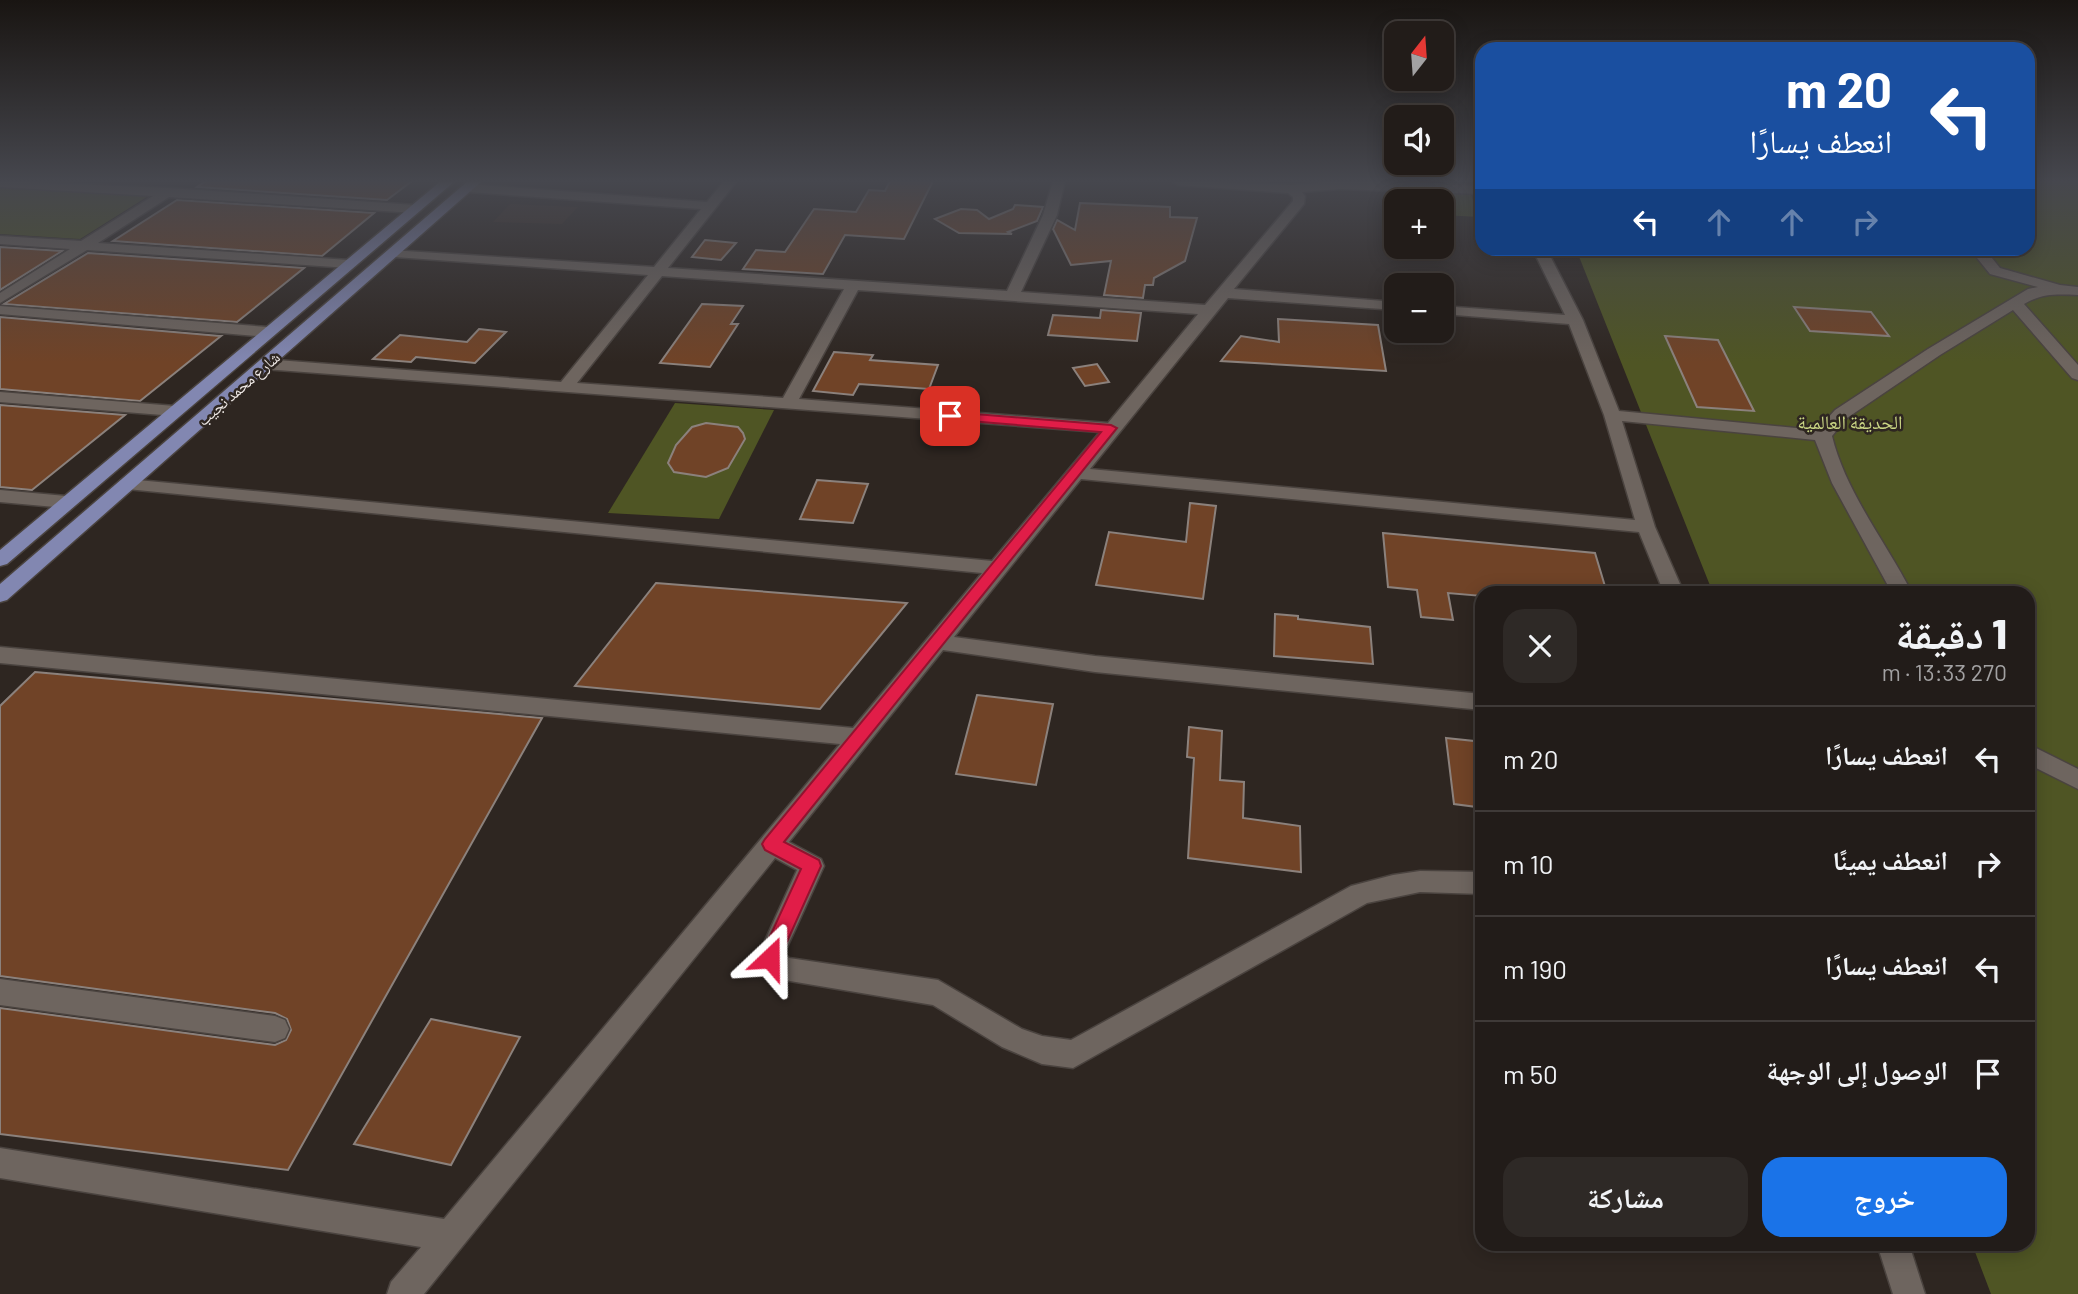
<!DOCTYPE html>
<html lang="ar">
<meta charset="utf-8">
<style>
:root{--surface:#221c19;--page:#2e2926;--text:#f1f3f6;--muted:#a2a1a2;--line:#3f3a38;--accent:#1a73e8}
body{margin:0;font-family:Barlow,"Noto Naskh Arabic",sans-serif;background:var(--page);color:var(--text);direction:rtl;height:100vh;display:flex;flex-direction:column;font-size:26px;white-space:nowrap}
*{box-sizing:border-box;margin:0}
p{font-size:23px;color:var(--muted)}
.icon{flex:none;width:38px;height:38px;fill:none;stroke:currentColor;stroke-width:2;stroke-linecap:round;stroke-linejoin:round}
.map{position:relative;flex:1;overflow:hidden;direction:ltr}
.drawer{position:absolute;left:1475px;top:586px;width:560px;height:665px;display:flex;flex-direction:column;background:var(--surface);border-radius:21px;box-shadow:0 4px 18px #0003,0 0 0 2px var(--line);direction:rtl}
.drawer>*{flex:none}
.guide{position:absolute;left:1475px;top:42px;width:560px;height:214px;border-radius:21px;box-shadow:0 4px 18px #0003,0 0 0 2px var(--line);direction:rtl;background:#1a4fa0;color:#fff;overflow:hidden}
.needle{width:46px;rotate:17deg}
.buttons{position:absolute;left:1384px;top:21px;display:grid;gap:14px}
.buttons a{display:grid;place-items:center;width:70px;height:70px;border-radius:14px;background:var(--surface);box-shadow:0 4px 18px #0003,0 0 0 2px var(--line);font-size:35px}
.pin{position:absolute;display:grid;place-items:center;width:60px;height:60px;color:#fff;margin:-30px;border-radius:14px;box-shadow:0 4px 10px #0006}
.me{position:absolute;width:77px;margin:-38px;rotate:23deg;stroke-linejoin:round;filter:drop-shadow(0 0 5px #0008)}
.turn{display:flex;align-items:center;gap:24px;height:147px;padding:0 28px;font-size:32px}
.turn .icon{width:91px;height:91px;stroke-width:2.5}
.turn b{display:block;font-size:49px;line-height:60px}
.lanes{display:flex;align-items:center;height:66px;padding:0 28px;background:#0003;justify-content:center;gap:35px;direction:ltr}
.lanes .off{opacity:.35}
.round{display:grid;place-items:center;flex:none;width:74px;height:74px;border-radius:21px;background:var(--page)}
.head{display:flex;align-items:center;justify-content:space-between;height:119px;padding:0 28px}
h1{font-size:42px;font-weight:800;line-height:52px}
.primary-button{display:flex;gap:14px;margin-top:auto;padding:14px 28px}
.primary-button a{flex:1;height:80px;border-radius:21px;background:var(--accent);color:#fff;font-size:28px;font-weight:800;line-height:80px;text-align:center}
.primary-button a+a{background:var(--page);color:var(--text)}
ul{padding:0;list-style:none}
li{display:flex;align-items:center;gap:21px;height:105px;padding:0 28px;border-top:2px solid var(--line)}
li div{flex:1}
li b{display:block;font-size:26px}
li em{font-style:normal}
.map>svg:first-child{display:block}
.built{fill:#3b2d25}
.green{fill:#4f5524}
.building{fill:#704327;stroke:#8b817c;stroke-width:2}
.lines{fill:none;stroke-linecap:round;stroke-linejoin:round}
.minor-casing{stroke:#4a433f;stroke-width:3}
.major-casing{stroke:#4a433f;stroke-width:3}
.minor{fill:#6e655f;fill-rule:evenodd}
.major{fill:#8287b1;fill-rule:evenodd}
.route{fill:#e11d48;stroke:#92132f;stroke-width:2}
.labels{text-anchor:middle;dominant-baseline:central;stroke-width:5;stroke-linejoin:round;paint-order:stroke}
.far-street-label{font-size:16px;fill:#eee8e5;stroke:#2e2621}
.park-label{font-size:19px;fill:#cad684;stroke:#2e2621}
</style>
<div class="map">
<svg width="2078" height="1294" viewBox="0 0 2078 1294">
<rect width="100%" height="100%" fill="#2e2621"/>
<path class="built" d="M510,204L578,207L562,224L493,222Z"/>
<g class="green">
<path d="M2028,181H2078V1294H1991L1972,1244H2028V593H1713L1576,249L2028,248Z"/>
<path d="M0,186L150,195L80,239L0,234Z"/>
<path d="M1398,191L1471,195L1479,217L1442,215V201H1401Z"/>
<path d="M675,403L774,410L719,519L608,513Z"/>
</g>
<g class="building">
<path d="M206,181H412L387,200L197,187Z"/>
<path d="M890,181H933L904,239L845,235L823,274L743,269L756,250L785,252L814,209L856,212L869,190L885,191Z"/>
<path d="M177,200L374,213L322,256L113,241Z"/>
<path d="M1080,203L1170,207V217L1197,218L1185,261L1154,278L1153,285H1145L1143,298L1104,295L1111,261L1071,265L1053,229L1057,220L1075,230Z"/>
<path d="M1015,205L1043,207L1037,221L1008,232L1012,234L959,233L935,219L961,209L977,210L989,219L1013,209Z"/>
<path d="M705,240L736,243L721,260L692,257Z"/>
<path d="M0,247L62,251L0,290Z"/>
<path d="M88,253L304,268L237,322L4,304Z"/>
<path d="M702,304L743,306L731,324H738L710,367L660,363Z"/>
<path d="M1794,307L1871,312L1889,336L1810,331Z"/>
<path d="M1101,310L1141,313L1137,341L1048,335L1053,315L1100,318Z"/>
<path d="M0,317L220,336H221L140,401L0,389Z"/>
<path d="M1278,319L1378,325L1386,371L1221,361L1241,336L1279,342Z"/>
<path d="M479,329L506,332L475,363L416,357L411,362L373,359L400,335L467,342Z"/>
<path d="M1665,336L1718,340L1754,411L1697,407Z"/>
<path d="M834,352L873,355L870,360L938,365L929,389L859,384L853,395L813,391Z"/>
<path d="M1097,364L1109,382L1085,386L1073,368Z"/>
<path d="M0,405L125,415L32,490L0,487Z"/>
<path d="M706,423L738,427L743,433L745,439L728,468L706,477L674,472L668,463L676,445L692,427Z"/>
<path d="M817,480L868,484L853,523L800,519Z"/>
<path d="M1190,503L1216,506L1203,599L1096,585L1109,532L1186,542Z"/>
<path d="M1383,533L1595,553L1607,593H1482V596L1448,593L1453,620L1421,617L1417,590L1388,587Z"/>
<path d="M656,583L907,603L820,709L575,686Z"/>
<path d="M1275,614L1298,616V619L1370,627L1373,664L1274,656Z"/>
<path d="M35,672L542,718L288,1170L0,1134V1008L275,1045L286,1040L291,1030L287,1019L275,1013L0,976V706Z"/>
<path d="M977,695L1053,704L1036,785L956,774Z"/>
<path d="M1189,727L1222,731L1220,780L1244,782L1243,818L1300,826L1301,872L1188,858L1194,758L1187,757Z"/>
<path d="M1446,738L1474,741L1479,779L1475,778L1477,807L1454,804Z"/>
<path d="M431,1019L520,1037L451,1165L354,1144Z"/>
</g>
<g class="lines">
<g class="minor-casing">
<g id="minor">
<path d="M0,181L169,188L415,205L422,209L415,213L169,197L98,243L349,260L356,264L349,268L87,250L0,303V293L70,249L0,244V236L81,241L153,196L0,187Z"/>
<path d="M724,181H737L668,268L1007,291L1043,215L1053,181H1065L1057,215L1021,292L1205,305L1293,201V197L1288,193L1178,185L1172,181L1292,185L1340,181L1482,186V194L1340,189L1302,192L1305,196L1304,204L1234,289L1396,302V310L1228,298L1090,469L1635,520L1604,415L1569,324L1442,314V306L1565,315L1532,248H1546L1583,320L1619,411L1817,430L1835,410L1928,349L2028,289L2038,287L1990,274L1969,248H1984L2000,268L2060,285L2078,287V295C2057,294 2042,293 2024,304L2078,365V380L2072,378L2013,310L1940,355L1847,418L1832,436C1846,493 1886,542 1912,593H1892L1832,483L1815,440L1622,421L1655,527L1684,593H1664L1639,532L1081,479L954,637L1095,656L1482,694V710L1095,672L943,650L789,842L821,859L824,866L784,954L789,958L938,980L1022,1029L1042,1036L1071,1040L1351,886L1393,875L1420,871L1482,872V894L1420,892L1367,903L1073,1068L1042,1064L1002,1047L933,1005L772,978L761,966L757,958L797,870L775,858L424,1294H387L391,1282L421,1247L0,1178V1148L444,1219L840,744L0,663V647L853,728L982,573L127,489L118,484L121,480L127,479L992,561L1100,432L264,369L256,364L264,359L561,382L648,275L395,257L388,253L390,250L654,267L701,209L468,192L462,188L468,184L707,202ZM662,276L844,289L783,398L577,383ZM858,290L1198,314L1108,423L799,399Z"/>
<path d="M0,306L268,327L276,332L268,337L0,314Z"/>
<path d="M0,392L175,406L183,411L175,416L0,402Z"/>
<path d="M0,490L66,496L75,502L66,508L0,502Z"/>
<path d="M2028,744L2078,769V789L2028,764Z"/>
<path d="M0,979L275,1016L285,1020L289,1029L285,1038L275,1042L0,1005Z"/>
<path d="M1877,1244H1909L1925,1294H1893Z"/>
</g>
</g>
<g class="major-casing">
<g id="major">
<path d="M441,181H455L7,564L0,566V550Z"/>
<path d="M468,181H482L7,600L0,602V584Z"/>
</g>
</g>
<use href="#minor" class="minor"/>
<use href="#major" class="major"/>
</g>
<linearGradient id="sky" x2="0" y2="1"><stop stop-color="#191512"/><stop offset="0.5" stop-color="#46474e"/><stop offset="1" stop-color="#46474e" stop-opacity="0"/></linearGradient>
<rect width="2078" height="362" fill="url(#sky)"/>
<path class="route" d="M950,412L1111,425L1117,428L784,842L819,860L821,866L777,964L770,967L763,964L760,958L801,869L765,850L762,844L765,839L1101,432L945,419V413Z"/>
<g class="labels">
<g class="far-street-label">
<text transform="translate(238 388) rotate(-41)">شارع محمد نجيب</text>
</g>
<g class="park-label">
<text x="1850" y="421">الحديقة العالمية</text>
</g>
</g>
</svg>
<div class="buttons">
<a><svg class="needle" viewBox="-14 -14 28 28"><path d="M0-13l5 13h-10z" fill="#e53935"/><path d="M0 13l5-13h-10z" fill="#a2a1a2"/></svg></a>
<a><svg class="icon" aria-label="sound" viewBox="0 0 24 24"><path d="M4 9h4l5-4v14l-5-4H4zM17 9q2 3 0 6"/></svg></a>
<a>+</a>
<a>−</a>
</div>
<div class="pin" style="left:950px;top:416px;background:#d93025"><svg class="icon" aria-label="arrive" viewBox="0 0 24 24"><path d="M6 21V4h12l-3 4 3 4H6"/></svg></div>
<svg class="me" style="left:770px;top:958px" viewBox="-20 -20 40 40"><path d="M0-17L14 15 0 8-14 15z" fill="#e11d48" stroke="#fff" stroke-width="4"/></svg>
<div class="guide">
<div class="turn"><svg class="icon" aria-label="left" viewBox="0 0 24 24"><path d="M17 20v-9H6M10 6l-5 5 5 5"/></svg><div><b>20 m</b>انعطف يسارًا</div></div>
<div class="lanes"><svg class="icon" aria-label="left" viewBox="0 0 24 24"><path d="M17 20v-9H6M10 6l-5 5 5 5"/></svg><svg class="icon off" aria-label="ahead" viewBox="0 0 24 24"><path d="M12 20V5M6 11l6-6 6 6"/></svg><svg class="icon off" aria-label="ahead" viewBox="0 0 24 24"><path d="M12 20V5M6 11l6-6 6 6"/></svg><svg class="icon off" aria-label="right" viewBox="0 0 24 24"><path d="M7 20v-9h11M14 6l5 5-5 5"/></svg></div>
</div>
<section class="drawer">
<div class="head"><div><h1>1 دقيقة</h1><p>270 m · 13:33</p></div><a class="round"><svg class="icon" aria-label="close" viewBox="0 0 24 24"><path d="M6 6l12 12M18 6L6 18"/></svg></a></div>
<ul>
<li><svg class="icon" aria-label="left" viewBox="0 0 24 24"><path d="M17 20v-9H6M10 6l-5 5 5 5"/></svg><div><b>انعطف يسارًا</b></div><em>20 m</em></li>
<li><svg class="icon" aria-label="right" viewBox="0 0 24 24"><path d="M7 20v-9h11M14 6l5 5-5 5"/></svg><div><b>انعطف يمينًا</b></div><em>10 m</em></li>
<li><svg class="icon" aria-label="left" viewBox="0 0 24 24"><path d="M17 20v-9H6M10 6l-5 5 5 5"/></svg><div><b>انعطف يسارًا</b></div><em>190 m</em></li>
<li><svg class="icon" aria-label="arrive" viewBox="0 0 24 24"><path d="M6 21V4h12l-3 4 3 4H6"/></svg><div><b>الوصول إلى الوجهة</b></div><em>50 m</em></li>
</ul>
<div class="primary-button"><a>خروج</a><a>مشاركة</a></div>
</section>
</div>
